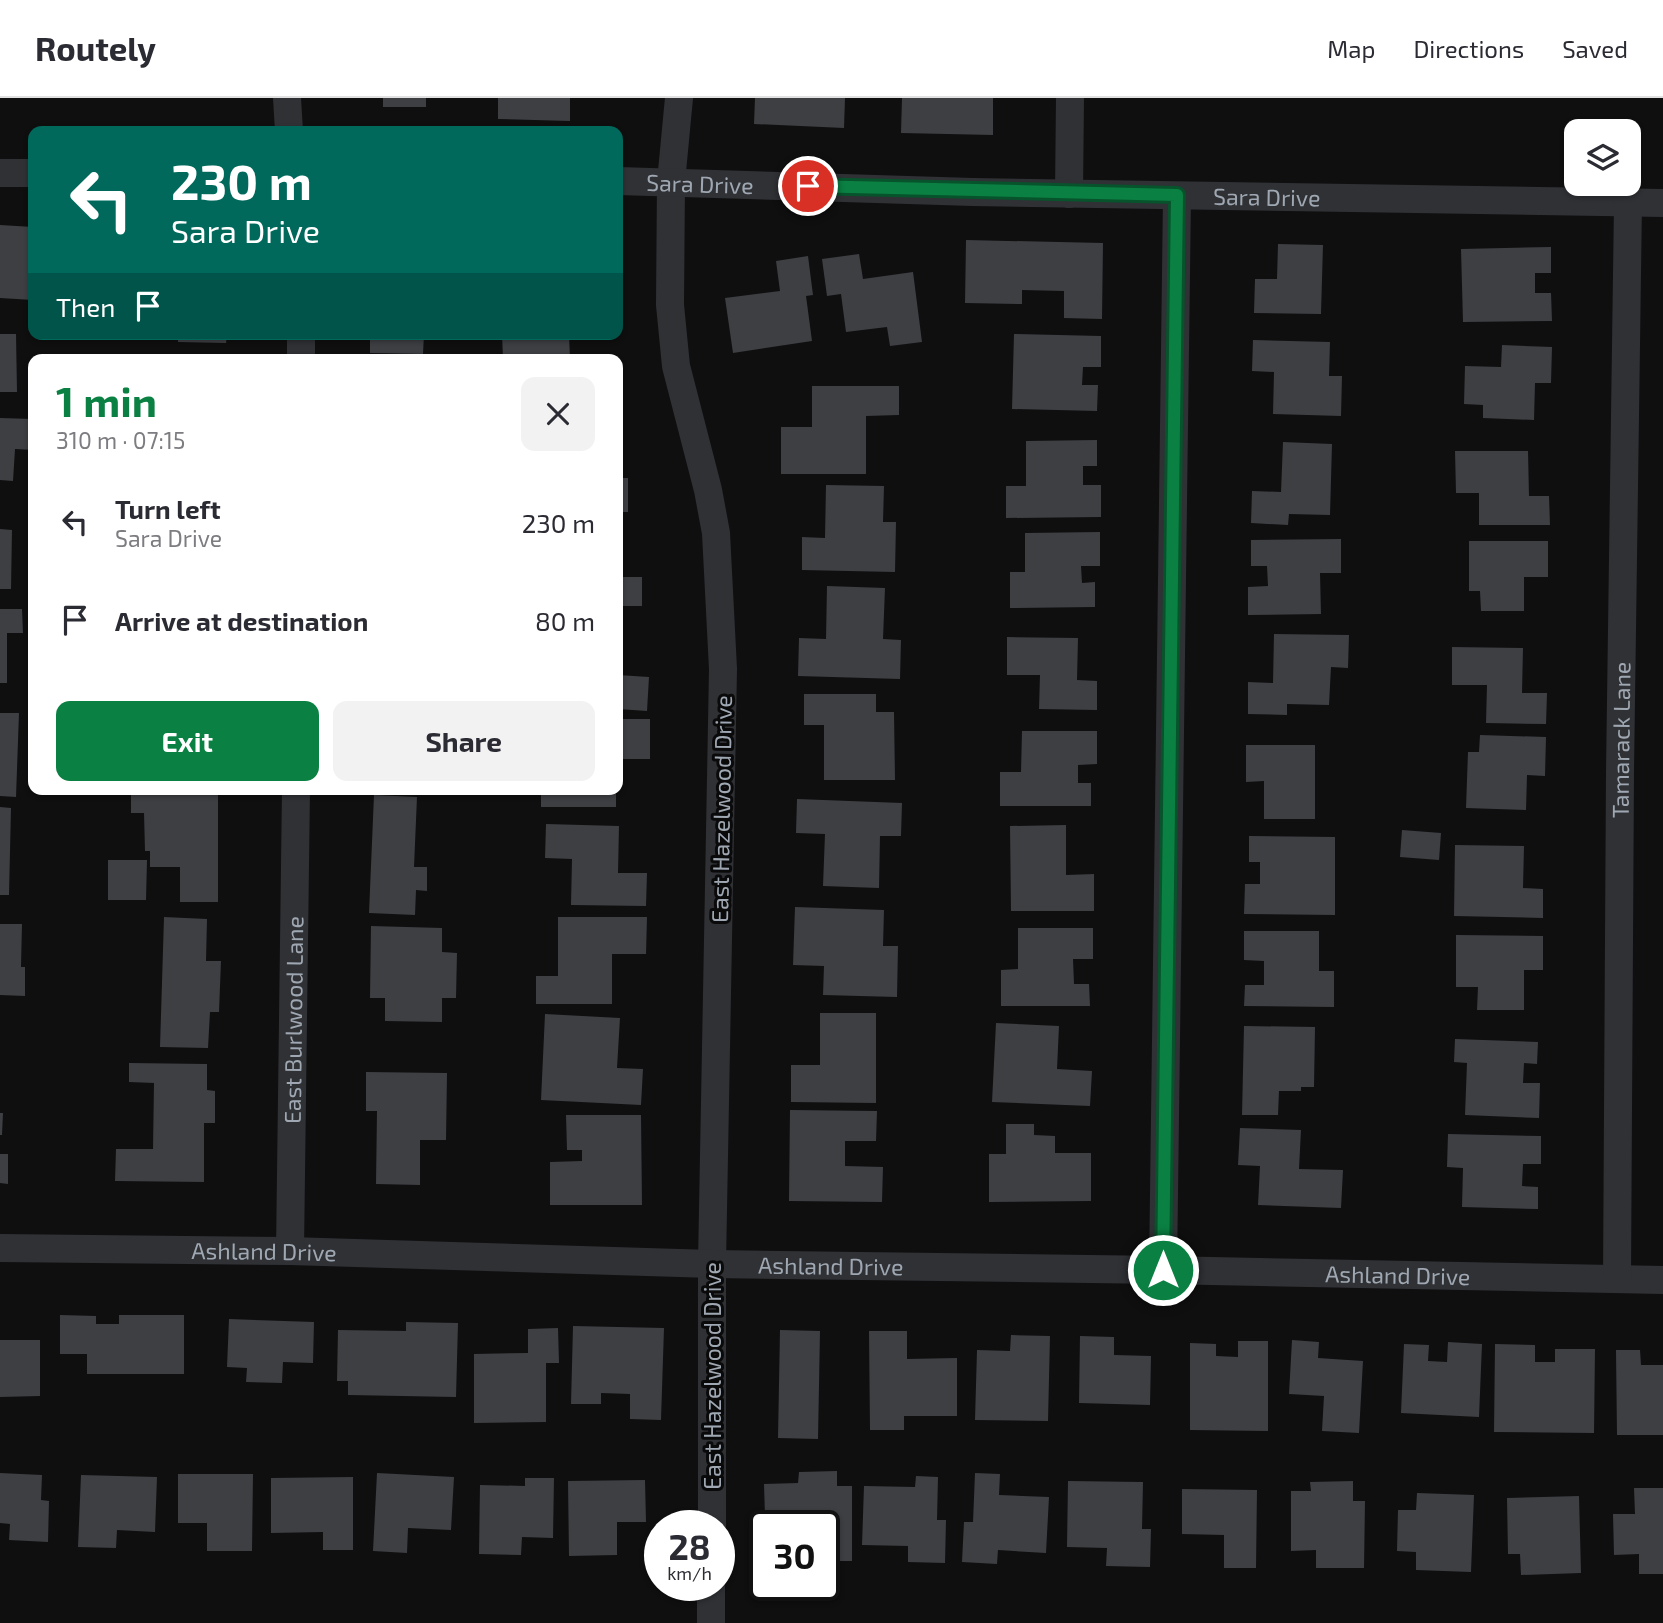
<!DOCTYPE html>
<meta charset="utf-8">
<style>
:root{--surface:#fff;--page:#f2f2f3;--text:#2b2b33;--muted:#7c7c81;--line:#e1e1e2;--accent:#0b8043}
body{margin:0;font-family:"Exo 2",sans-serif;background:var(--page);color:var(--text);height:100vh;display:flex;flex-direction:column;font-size:26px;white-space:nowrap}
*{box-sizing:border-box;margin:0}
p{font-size:23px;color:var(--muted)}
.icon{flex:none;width:38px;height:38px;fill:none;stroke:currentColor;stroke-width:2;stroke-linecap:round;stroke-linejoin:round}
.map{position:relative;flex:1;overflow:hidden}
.panel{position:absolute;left:28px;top:256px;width:595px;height:441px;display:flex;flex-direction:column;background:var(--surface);border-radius:14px;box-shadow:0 2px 5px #0004}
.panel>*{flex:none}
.banner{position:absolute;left:28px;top:28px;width:595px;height:214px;border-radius:14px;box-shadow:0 2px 5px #0004;background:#00695c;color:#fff;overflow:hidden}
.tools{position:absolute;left:1564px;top:21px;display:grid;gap:14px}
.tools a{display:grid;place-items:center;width:77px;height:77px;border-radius:14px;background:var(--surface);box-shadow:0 2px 5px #0004;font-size:35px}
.speed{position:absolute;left:644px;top:1412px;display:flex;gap:14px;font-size:35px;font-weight:700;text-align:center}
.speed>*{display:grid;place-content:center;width:91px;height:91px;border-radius:50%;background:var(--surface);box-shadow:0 2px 5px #0004;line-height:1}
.speed small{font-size:18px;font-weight:400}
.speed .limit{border:4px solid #111;border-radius:10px;background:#fff;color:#111}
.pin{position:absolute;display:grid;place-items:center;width:60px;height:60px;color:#fff;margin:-30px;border:4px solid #fff;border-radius:50%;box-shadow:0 2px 7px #0007}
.me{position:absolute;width:77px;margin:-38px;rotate:0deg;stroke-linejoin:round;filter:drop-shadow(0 0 5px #0008)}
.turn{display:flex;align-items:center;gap:24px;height:147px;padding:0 28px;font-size:32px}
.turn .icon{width:91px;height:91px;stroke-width:2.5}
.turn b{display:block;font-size:49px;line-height:60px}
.then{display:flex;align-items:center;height:66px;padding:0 28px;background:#0003;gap:14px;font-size:26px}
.round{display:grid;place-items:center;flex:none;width:74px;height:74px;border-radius:14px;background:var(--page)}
.summary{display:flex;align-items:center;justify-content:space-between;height:119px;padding:0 28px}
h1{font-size:42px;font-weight:700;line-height:52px;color:var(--accent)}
.button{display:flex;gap:14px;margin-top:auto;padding:14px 28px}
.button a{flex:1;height:80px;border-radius:14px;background:var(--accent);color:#fff;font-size:28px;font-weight:700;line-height:80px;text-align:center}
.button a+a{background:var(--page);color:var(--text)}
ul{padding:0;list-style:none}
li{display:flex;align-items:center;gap:21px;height:98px;padding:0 28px}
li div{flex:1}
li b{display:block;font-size:26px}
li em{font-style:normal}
header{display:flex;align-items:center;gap:42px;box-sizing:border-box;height:98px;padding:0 35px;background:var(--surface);border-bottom:2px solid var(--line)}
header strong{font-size:33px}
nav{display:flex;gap:38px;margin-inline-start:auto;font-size:24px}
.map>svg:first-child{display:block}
.building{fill:#3e3f43}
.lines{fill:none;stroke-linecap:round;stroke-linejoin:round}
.minor{stroke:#303135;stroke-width:28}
.route-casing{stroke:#07532c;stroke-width:18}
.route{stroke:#0b8043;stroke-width:12}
.labels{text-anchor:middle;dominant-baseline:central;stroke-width:6;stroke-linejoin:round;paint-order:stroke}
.street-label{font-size:23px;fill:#9fa8b2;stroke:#0a0a0b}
</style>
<header>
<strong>Routely</strong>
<nav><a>Map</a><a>Directions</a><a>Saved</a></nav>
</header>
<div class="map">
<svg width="1663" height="1525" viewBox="0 0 1663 1525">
<rect width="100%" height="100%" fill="#0f0f10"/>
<g class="building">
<rect x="383" y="0" width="43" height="9"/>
<path d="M498,0H570V23L498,21Z"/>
<path d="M755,0H845L844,30L754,26Z"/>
<path d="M902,0H993V37L901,35Z"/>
<path d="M0,127L33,129V202L0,200Z"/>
<path d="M966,142L1103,145L1102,221L1064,220V193L1022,192V206L965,205Z"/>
<path d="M1278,146L1323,147L1321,216L1254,215L1255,181H1277Z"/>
<path d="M1551,149V175H1535V195H1551L1552,223L1463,224L1461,151Z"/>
<path d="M859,156L863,181L913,174L922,244L890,248L887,229L846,234L841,196L827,198L822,161Z"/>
<path d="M808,158L813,197L806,198L812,243L733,255L725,200L780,193L776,163Z"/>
<path d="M0,236H16L17,294H0Z"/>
<path d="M178,236H227L226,245L178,244Z"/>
<path d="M370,236H424L423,256L370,255Z"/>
<path d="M502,236H569L570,261H503Z"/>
<path d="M1014,236L1101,238V269H1083L1082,287H1098L1097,313L1012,311Z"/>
<path d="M1253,242L1330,244L1329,278H1342L1341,318L1273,316L1274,274L1252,273Z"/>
<path d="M1502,247L1552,249L1551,285H1535L1534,322L1483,320V307L1464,306L1465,268L1501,269Z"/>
<path d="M812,288H899V317L866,318V376H781V329H812Z"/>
<path d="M0,320L33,321V352L15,351L13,383L0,382Z"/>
<path d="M1097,342V368H1083V387H1101V419L1006,420V388H1026V343Z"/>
<path d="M1283,344L1332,346L1330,417L1289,416L1288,427L1251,425L1252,393L1281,394Z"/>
<path d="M1455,353H1528L1529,398H1549L1550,427H1479V395H1456Z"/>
<rect x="618" y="380" width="10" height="34"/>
<path d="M826,387L884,388L883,424H896L895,474L802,472V439L825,440Z"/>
<path d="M0,431L12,432L11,491H0Z"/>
<path d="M1100,434V468H1081L1082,485L1095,484V509L1010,510V474H1025V435Z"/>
<path d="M1341,441V475H1320L1321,516L1248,517V489L1268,488L1267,468H1251V442Z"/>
<path d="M1469,443H1548V479H1524V513H1481L1480,493H1469Z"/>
<rect x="618" y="479" width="24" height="29"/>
<path d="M827,488L885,490L883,541L901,542L900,581L798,578L799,540L826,541Z"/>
<path d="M0,511H22L23,535H7V585H0Z"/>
<path d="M1274,536L1349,537L1348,570L1331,569L1329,607L1287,606V617L1248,616V584L1273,585Z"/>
<path d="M1007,539L1078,540L1077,582L1097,583V612L1039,611L1040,577H1007Z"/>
<path d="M1452,549L1523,550L1522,595H1547L1546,626L1486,625L1487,587H1452Z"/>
<path d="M618,577L649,579L647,613L618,611Z"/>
<path d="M804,596H876V614H894L895,682H824V627H804Z"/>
<path d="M0,615H19L16,699L0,698Z"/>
<rect x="618" y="621" width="32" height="40"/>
<path d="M1022,633H1097V666L1078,667V685H1091V708H1000V674H1021Z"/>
<path d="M1480,637L1546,639L1545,678L1527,677L1526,712L1466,710L1468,654H1479Z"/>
<path d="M1246,647H1315V721H1264V683L1246,684Z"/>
<path d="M131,691H218V804H180V769H150V753H145L144,715H131Z"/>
<rect x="541" y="691" width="75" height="18"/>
<path d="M374,697L417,699L414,769H427V793L416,792L415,817L369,815Z"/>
<path d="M797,701L902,705L901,738H880L879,790L823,788L825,736L796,735Z"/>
<path d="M0,709L11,710L9,797H0Z"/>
<path d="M546,726L619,728L618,775H647L646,808L571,807L572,761L545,760Z"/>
<path d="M1066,727V777L1094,776V813H1011L1010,728Z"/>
<path d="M1402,732L1441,735L1439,762L1400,759Z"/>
<path d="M1249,738L1335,739V817L1244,816L1245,786H1260V764H1249Z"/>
<path d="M1455,747L1524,748L1523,790L1543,791V820L1454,818Z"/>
<path d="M108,762H147L146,802H108Z"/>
<path d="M795,809L884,812L883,848H898L897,899L823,897L824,868L793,867Z"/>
<path d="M164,819L207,821L206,863H221L219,914H210L208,950L160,949Z"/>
<path d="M558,819H647L646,856H612V906H536V878H558Z"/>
<path d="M0,826H22L21,869H25V898L0,897Z"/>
<path d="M371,828L442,830V854L457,855L456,900H442V924L385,923V900H370Z"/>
<path d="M1018,830H1093V861H1073L1074,886H1089L1090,908H1001V872L1018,871Z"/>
<path d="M1244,833H1319V873H1334V909L1244,908L1245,887H1264V863L1244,862Z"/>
<path d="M1456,837L1543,838V872H1524V912H1477L1478,889H1456Z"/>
<path d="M820,915H876V1005L791,1004V967H820Z"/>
<path d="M545,916L620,920L617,970L643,971L641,1007L541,1002Z"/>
<path d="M996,925L1059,928L1057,971L1092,973L1090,1008L992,1004Z"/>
<path d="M1244,928L1315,929L1314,989H1301V993H1279L1278,1017H1242Z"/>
<path d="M1455,941L1538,944L1537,966L1524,965L1523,985H1540L1539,1020L1465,1017L1467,965L1454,964Z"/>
<path d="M129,965L207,966V992L215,993V1025H204V1084L115,1083L116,1051H153L154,985L129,984Z"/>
<path d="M366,974L447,975L446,1042H420V1087L376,1086L377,1013H366Z"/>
<path d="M790,1012L877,1013L876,1043H845V1068L883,1069L882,1104L789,1103Z"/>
<path d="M0,1015H3L2,1037H0Z"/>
<path d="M566,1017H641L642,1107H550V1064L582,1063V1052H567Z"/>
<path d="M1006,1026H1034V1037L1055,1038V1055H1091V1103L989,1104V1056H1006Z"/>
<path d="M1240,1030L1301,1032L1299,1071L1343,1072L1341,1110L1258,1107L1260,1068L1238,1067Z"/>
<path d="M1448,1036L1541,1038V1066H1523L1522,1088L1538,1089V1111L1462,1109L1463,1070L1447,1069Z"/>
<path d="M0,1056H8V1086L0,1085Z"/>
<path d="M60,1217L96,1218V1226H119V1217H184V1276H87V1256H60Z"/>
<path d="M229,1221L314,1224L313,1265L283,1264L282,1285L246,1284L247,1270L227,1269Z"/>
<path d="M406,1224L458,1225L456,1299L348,1297V1283H337L338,1232L406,1233Z"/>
<path d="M573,1228L664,1230L661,1322L630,1321V1296L601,1295V1306H571Z"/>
<path d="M558,1230L559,1265H546V1324L474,1325V1256L528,1255V1231Z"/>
<path d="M780,1232L820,1233L818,1341L778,1340Z"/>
<path d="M869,1233H907V1261L957,1260V1318H904V1332H870Z"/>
<path d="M1011,1237L1050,1238L1048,1323L975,1322L977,1252L1010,1253Z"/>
<path d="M1080,1238L1114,1239V1257L1151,1258L1150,1307L1079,1305Z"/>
<path d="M0,1242H40V1298L0,1299Z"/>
<path d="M1292,1242L1319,1244L1318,1260L1363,1263L1359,1335L1322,1333L1324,1298L1289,1296Z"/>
<path d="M1238,1243H1268V1333L1190,1332V1245L1216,1246V1258L1238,1259Z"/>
<path d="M1448,1244L1482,1246L1479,1319L1401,1315L1404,1246L1429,1247L1428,1263L1447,1264Z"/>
<path d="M1495,1246L1535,1247V1264H1555V1251H1595L1594,1335L1494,1334Z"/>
<path d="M1616,1252H1640L1641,1267H1663V1337H1617Z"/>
<path d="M837,1373V1388H852V1463H824V1428H776V1419H765L764,1386L798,1385L799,1374Z"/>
<path d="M0,1375L42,1377L41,1402L49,1403L48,1444L9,1442L10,1426L0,1425Z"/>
<path d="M377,1375L454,1379L451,1432L408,1430L407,1455L373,1453Z"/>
<path d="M975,1375L1000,1376L999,1397L1049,1399L1046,1455L998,1452L997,1466L962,1464L964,1424H973Z"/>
<path d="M178,1376H253L252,1453H207V1425H178Z"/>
<path d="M81,1377L157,1379L155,1434L117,1432L116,1450L78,1449Z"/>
<path d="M916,1378L938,1379L937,1422H946L945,1465L908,1464V1448L862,1447L864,1388L915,1389Z"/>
<path d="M353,1379V1452H323V1434L271,1435V1380Z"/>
<path d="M525,1380H554L553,1440L522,1439L521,1457L479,1456L480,1387L525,1388Z"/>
<path d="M645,1382L646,1424H617V1457L569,1458L568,1383Z"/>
<path d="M1068,1383L1143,1384L1142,1431H1151L1150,1469L1106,1468L1107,1450L1067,1449Z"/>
<path d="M1353,1383V1403H1365L1364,1470H1316V1452L1291,1453V1393H1311L1310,1384Z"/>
<path d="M1634,1390H1663V1476H1639V1456L1614,1457L1613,1416H1635Z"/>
<path d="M1182,1391L1257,1392L1256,1470H1224V1437L1182,1436Z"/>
<path d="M1417,1395L1474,1397L1471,1474L1416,1472V1454L1397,1453L1398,1412H1416Z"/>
<path d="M1579,1398L1581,1475L1521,1477L1520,1456H1508L1507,1400Z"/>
</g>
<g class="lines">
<g class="minor">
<path d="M287,0L289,33"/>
<path d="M679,0L671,84L670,207L676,268L708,392L716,435L723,571L712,1166V1428"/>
<path d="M0,75H33"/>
<path id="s1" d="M618,83L973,94L1663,105"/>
<path d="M1069,96L1070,0"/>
<path d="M301,261V236"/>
<path id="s2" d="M0,1150L290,1153L712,1166L1163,1172L1663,1182"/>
<path id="s3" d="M290,1153L296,691"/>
<path d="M1163,1172L1177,98"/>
<path id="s4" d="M1617,1181L1620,674L1628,105"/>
<path d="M711,1525V1488"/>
</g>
</g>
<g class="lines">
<g class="route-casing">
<path id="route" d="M808,88L1177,97L1163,1172"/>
</g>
<use href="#route" class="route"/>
</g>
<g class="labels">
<g class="street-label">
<text stroke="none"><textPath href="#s1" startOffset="82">Sara Drive</textPath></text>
<text stroke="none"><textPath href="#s1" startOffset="649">Sara Drive</textPath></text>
<text stroke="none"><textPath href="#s4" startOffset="539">Tamarack Lane</textPath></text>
<text transform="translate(721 711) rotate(-89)">East Hazelwood Drive</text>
<text stroke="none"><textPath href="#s3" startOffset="231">East Burlwood Lane</textPath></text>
<text stroke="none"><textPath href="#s2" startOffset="264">Ashland Drive</textPath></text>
<text stroke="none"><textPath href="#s2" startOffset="831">Ashland Drive</textPath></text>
<text stroke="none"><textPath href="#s2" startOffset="1398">Ashland Drive</textPath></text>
<text transform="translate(712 1278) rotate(-90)">East Hazelwood Drive</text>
</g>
</g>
</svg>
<div class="tools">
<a><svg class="icon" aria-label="layers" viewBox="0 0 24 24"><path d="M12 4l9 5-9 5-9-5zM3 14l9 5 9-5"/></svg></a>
</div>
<div class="speed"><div>28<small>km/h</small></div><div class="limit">30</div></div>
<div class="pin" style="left:808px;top:88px;background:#d93025"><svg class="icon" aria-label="arrive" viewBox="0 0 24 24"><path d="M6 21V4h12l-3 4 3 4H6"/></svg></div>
<svg class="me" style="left:1163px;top:1172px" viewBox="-20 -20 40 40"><circle r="17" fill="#0b8043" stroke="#fff" stroke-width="3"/><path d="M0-11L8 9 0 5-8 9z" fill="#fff"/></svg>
<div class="banner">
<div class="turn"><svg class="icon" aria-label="left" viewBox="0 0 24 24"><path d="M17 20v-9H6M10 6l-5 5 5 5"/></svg><div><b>230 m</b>Sara Drive</div></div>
<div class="then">Then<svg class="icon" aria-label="arrive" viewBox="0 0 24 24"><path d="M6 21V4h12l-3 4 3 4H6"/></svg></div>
</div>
<section class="panel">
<div class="summary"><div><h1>1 min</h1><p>310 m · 07:15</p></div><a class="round"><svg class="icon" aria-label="close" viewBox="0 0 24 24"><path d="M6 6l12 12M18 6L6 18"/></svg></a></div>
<ul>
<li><svg class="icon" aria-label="left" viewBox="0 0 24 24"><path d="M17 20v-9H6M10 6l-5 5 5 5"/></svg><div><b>Turn left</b><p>Sara Drive</p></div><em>230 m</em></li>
<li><svg class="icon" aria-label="arrive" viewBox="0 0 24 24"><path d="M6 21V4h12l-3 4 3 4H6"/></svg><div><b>Arrive at destination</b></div><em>80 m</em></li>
</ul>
<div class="button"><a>Exit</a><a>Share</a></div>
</section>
</div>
